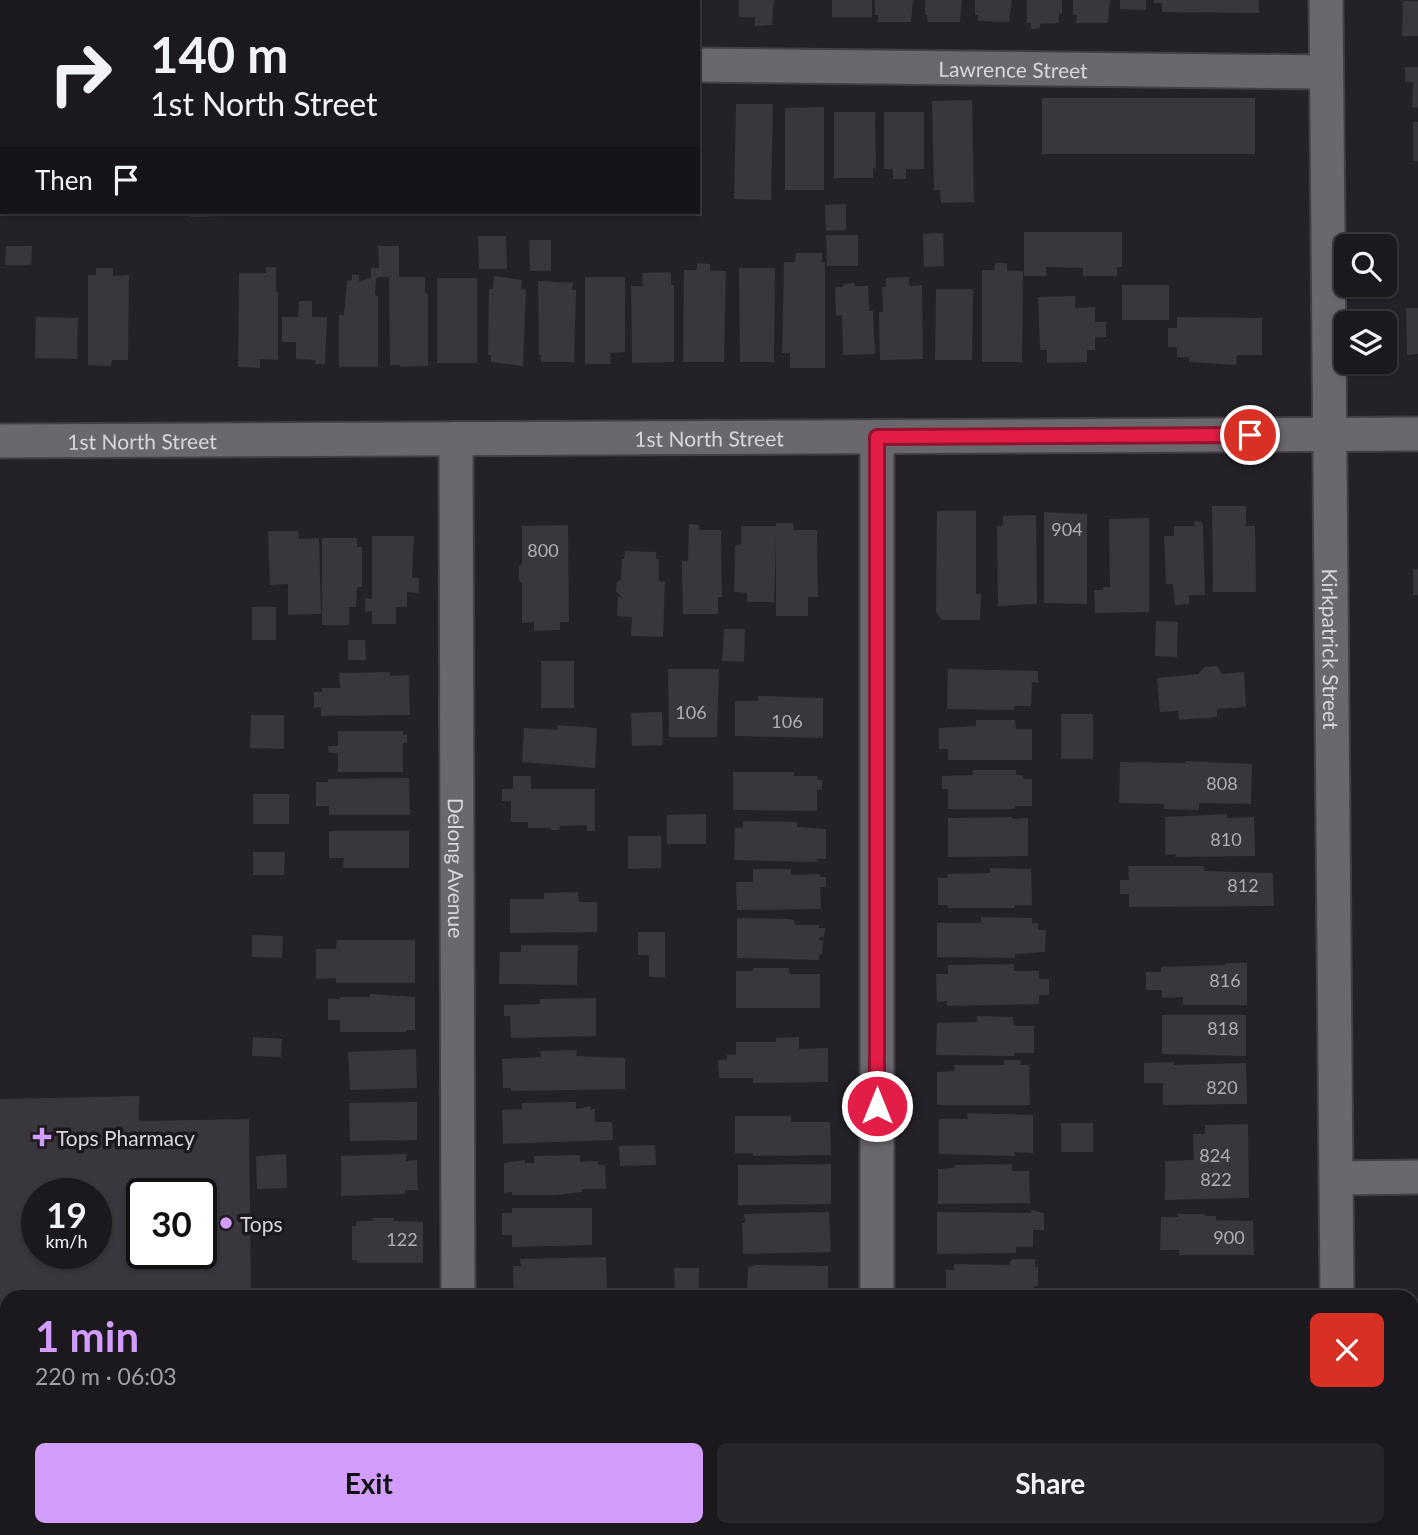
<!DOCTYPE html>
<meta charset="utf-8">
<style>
:root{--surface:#1c191e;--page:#29262b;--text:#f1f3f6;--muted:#a0a0a4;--line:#3a383c;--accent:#d29dfd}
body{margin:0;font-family:Lato,sans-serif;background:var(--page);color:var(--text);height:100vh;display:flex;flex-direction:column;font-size:26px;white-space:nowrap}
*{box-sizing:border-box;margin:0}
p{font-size:23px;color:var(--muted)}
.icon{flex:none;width:38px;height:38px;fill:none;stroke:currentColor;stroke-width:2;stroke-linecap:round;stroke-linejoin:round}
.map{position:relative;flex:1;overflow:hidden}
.side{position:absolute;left:0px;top:1290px;width:1419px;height:247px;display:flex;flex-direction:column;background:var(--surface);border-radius:21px 21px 0 0;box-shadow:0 2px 5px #0004,0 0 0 2px var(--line)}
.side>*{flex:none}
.top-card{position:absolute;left:0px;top:0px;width:700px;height:214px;box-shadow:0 2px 5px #0004,0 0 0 2px var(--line);background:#1c191e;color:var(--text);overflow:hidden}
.fabs{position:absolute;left:1334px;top:234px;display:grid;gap:14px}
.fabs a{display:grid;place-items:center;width:63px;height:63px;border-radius:10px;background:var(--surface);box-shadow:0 2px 5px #0004,0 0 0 2px var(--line);font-size:35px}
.speed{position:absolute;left:21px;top:1178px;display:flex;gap:14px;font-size:35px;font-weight:700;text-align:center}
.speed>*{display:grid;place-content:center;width:91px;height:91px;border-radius:50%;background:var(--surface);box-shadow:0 2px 5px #0004,0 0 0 2px var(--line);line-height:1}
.speed small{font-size:18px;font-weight:400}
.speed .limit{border:4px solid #111;border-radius:10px;background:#fff;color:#111}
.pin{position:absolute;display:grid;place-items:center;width:60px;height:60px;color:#fff;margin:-30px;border:4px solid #fff;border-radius:50%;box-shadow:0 2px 7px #0007}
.me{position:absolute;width:77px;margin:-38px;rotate:0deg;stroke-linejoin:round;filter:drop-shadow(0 0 5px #0008)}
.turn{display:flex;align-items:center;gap:24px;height:147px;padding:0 35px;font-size:32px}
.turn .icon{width:91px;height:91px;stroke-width:2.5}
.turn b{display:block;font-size:49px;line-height:60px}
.then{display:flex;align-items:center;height:66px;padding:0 35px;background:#0003;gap:14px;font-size:26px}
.round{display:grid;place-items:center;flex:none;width:74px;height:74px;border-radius:10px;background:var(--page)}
.overview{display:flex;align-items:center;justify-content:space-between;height:119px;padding:0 35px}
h1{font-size:42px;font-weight:700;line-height:52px;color:var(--accent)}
.button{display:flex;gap:14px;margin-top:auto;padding:14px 35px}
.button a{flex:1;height:80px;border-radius:10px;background:var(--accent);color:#111;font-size:28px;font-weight:700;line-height:80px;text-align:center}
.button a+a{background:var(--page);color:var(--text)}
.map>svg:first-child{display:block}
.building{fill:#3a363d;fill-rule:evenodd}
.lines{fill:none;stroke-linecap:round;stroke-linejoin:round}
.minor-casing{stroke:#433f45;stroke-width:37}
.minor{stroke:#6b676f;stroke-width:33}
.route-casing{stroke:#92132f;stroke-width:18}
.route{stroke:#e11d48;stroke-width:12}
.poi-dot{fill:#d29dfd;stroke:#1b181e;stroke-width:2.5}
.labels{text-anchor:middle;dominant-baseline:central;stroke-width:7;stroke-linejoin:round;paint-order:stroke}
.number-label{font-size:18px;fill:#b0aeb3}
.street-label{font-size:21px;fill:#d8d6da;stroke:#1b181e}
.poi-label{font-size:21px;fill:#d8d6da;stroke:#1b181e;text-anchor:start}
</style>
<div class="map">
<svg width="1418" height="1535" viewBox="0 0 1418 1535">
<rect width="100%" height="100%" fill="#252128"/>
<g class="building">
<path d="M739,0H774L772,25L755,26V17H739Z"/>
<rect x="832" y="0" width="40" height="17"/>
<path d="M875,0H913L911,22H878V15H875Z"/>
<path d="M925,0H962L960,22H928L927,15H925Z"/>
<path d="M975,0H1012L1009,22L978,21V15H975Z"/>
<path d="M1027,0H1062V14L1059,13V23L1040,24V28L1031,29V23H1027Z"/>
<path d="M1073,0H1110L1108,23H1076L1077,15H1073Z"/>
<path d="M1120,0H1146V10L1120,9Z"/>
<path d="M1154,0H1259V13L1162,12V3H1154Z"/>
<path d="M1403,1H1418V36H1402Z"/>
<path d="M1405,67H1418V108L1412,107L1413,82H1405Z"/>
<rect x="1042" y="98" width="213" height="56"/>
<path d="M972,100L974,202L941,203L940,190H934L932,101Z"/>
<path d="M736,104H773L771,200L734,199Z"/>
<path d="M824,107V190H785V108Z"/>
<path d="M834,112H875L876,169L873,168V178H834Z"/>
<path d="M884,112H924V169H906V179H893V169H884Z"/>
<rect x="1413" y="122" width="5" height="39"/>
<path d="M846,204V230L826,231L825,205Z"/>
<path d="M190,212H227V216L190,217Z"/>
<path d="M1024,232H1122V267H1117V276H1083V268L1046,267L1047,276H1024Z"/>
<path d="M943,233L944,266L924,267L923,234Z"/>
<path d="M826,235H858V266H827Z"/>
<path d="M478,236H506L507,269H479Z"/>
<path d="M529,240H551V271H530Z"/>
<path d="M6,246H32L31,265H5Z"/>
<path d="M378,246H399V277H425V293L428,294V366L400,367V365H390L389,277H379L376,279L375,295L378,296V367H339V315H344L347,281L352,280V275H359V281L371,278V268H379Z"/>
<path d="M796,253H822V262H825V368H790V353H782L784,262H795Z"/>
<path d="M697,263L710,264V271H726L724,362H683L684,270H697Z"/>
<path d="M995,263H1007V271H1023L1022,362H982V270H994Z"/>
<path d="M266,267H276V292L278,291V360L260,359V368L238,367L239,273H266Z"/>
<path d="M96,268H113V276L129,275L128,360H112L111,366L88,365V275H96Z"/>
<path d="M739,268H775L774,362H740Z"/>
<path d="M671,272V285H674V362L632,363L631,286H643L642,273Z"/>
<path d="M494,276L522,280L521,289H526L523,366L491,362V355H488L489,289H493Z"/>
<path d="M585,277H625V352L610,353L611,364H585Z"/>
<path d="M909,277V286L922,285L923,359L880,360L879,312H883L882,287H886V278Z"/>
<rect x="437" y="278" width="40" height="85"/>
<path d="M538,281L573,283L572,290H576L574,362H541V355H539Z"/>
<path d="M854,283L855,286H868L869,311H873L875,354L843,355L842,315L836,316L835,287H843V284Z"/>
<rect x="1122" y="285" width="47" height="35"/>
<path d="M936,289H973L972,360H935Z"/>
<path d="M1075,296V308L1095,307V322H1106V337H1095V350H1087V362L1047,363V350H1040L1038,297Z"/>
<path d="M299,301H312V317H327L325,364H315L316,360L296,359V342H282V317H298Z"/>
<path d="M1406,308H1418V354L1407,355Z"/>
<path d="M36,317L78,318L77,359L35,358Z"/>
<path d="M1177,317L1262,318V355H1237L1236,365L1189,362V357H1177V347H1168V328H1177Z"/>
<path d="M1212,506H1246V526H1255L1256,592H1213Z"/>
<path d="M937,511H976V594H981L980,620H942L936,612Z"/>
<path d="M1044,512L1087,514V604L1044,603Z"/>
<path d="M1036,515L1037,604L998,606L997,526H1003V516Z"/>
<path d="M1149,518V612L1095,613L1094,590H1103V587H1110L1109,519Z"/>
<path d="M1194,521L1202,522L1203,526L1205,595H1189V604L1175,605L1173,584H1166L1164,536H1174V526H1194Z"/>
<path d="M776,523H793L794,530H817L818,597H808V616H776V538L774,602H747V593L734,592L735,545H741V526H776Z"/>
<path d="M689,524L699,525V530H721L722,597H718V614H683L682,572V561H688Z"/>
<path d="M568,525L569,622H560V630L534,631V622L522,623V584L519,580V567L522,563V526Z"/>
<path d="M268,531H298L299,539L319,538L321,614L288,615V584L270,585Z"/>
<path d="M372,536H414L412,578H419V593L407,592V607H396V624H372V611L365,612V598L372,599Z"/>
<path d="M322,538H357V547H362V587H357L356,607H349V625H322Z"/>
<path d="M625,551L656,552V559H659V581L665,582L663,637L631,636L632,617L617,616L618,597H622L616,591L617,582L621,579L622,559H624Z"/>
<rect x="1413" y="569" width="5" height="26"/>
<rect x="252" y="607" width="24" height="33"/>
<path d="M1156,621L1178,622L1177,657L1155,656Z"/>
<path d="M724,629H745L744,662L722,661Z"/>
<path d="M348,640H365L366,660H348Z"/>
<rect x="541" y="661" width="33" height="47"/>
<path d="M1217,666L1222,674L1244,672L1246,707L1217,709V717L1179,720L1178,711L1160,712L1157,678L1198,674L1205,667Z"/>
<path d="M668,669H719L717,737H669Z"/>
<path d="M948,669L1038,671V683L1032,682L1031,706H1014V710L947,709Z"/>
<path d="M390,672V676L409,675L410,715L321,716V707L314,708V692H322V688H340L339,673Z"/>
<path d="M758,696L823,698V738L735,736V701H758Z"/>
<path d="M662,712L663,745L632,746L631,713Z"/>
<rect x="1061" y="714" width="32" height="45"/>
<path d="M251,715H284V749L250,748Z"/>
<path d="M976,720H1015L1016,729H1032V760H948V749H939V728L976,726Z"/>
<path d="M558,725L597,728L595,768L522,762L524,728L557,730Z"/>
<path d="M338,731H403V735H407V743H403V772H338V753H329L328,746H338Z"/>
<path d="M1186,761L1252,764L1251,804L1199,803V810L1164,809V804L1119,803L1120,762L1186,763Z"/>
<path d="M973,770H1016V775H1023V779H1032V806H1015V809H948V789H942V776L973,775Z"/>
<path d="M733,772H794V776H817L818,780H822V790H817V811L733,810Z"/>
<path d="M513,776H531V789H595V831H587V825L560,826L559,830H551V828H528V822H511V801H502V789H513Z"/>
<path d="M409,778L410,815H329V806H316V782H328V779Z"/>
<rect x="253" y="794" width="36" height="30"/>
<path d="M706,814V844H667V815Z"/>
<path d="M1227,814V818L1254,817L1255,856L1175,857L1176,854L1165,855V817Z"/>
<path d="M1012,817V819L1028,818V856L948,857V818Z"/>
<path d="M743,821L797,822V827L826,829V859H817V862L734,860L735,828H743Z"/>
<path d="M329,831H409V868H343L344,858H329Z"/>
<path d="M628,836H661V868L628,869Z"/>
<path d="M253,852H285L284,875H253Z"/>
<path d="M1128,866H1204V871L1273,873L1274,906L1129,907V894H1120V880H1129Z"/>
<path d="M990,868L1031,869L1032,905H1015V908H948L947,905H938V878H948L947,874L990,873Z"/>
<path d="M753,869H791V875L820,874V877H826V887H820L821,909L737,910L736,882H753Z"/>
<path d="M578,892L579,902H597V932L510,933V899H544V893Z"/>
<path d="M981,917L1032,918V923H1038V930H1046L1045,952L1015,954V958L937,957V923H981Z"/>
<path d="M737,918L789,919L794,920L795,925H819V928H825L824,937H819V940H823L822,954H819V960L737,958Z"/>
<path d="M638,932H665V977H649V955H638Z"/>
<path d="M252,935L283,936L282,958L252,957Z"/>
<path d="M337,940H415V983H336V978L316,979V949H336Z"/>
<path d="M521,945H578L577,985L499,984L500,952H521Z"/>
<path d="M1225,963H1247V1005H1183V997L1162,998V990H1146V972H1161V967L1226,965Z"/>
<path d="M1014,964V971H1039V979H1049V995H1039V1004L947,1006V1001L937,1002L936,974H948V965Z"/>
<path d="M753,968H789V974H820V1008H736V971H753Z"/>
<path d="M370,994L415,997V1030H406V1032H340V1020H328V999H340V997H370Z"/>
<path d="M596,998V1036L511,1038L510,1016H504V1005L540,1004V999Z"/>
<path d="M1162,1015H1246V1056L1162,1054Z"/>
<path d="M977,1016L1013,1017L1014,1026H1034V1053H1014V1056L936,1055L937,1023L977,1022Z"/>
<path d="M253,1037L282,1039L281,1057L252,1056Z"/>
<path d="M799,1037V1049L828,1048V1082L753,1083V1078H719L718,1060H727V1055H736V1042H776V1038Z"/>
<path d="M416,1049L417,1088L350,1090L348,1052Z"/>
<path d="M577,1050L576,1056L625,1058V1089L511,1091V1088H503L502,1059L541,1057L540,1051Z"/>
<path d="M1004,1060H1021L1020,1065H1029L1030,1105H937V1072L955,1071L954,1065H1004Z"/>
<path d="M1174,1062V1065L1246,1063L1247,1104L1163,1105V1083H1144V1063Z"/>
<path d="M139,1096V1121L249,1119L251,1297H7V1300H0V1099ZM37,1194H96V1253H37ZM142,1194H201V1253H142Z"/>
<path d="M417,1102V1140L350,1141L349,1103Z"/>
<path d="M576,1102V1109L591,1106L590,1109H595V1122H612L613,1140L503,1144L502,1110L522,1109V1103Z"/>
<path d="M967,1113L1033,1115V1153L1014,1152L1015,1156L939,1154V1119H968Z"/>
<path d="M735,1116H791V1122H830L831,1155L753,1156V1153H735Z"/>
<rect x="1061" y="1123" width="32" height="29"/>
<path d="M1248,1124L1249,1198L1165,1200V1161L1194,1160L1193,1134H1205V1125Z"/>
<path d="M655,1145L656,1165L620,1166L619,1146Z"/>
<path d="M286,1154L287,1188L257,1189L256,1156Z"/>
<path d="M406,1154V1161L417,1160L418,1190H405V1194L341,1196V1156Z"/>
<path d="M580,1155V1162L598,1161V1165H605L606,1189H582V1192L556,1195H512V1192L504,1193V1163L525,1160V1163H534V1156Z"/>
<path d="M831,1164V1204L738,1205V1165Z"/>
<path d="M1012,1164V1171H1029L1030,1203L938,1204V1169L954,1168L955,1165Z"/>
<path d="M512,1208H592V1245L512,1247V1235H502V1213H512Z"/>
<path d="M1031,1210L1044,1213V1230H1033V1247H1016V1253L937,1254V1212L1031,1213Z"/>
<path d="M829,1212L831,1252L743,1254L742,1223H745L744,1214Z"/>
<path d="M1178,1214H1205V1216H1216V1220L1253,1221L1254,1255H1179V1250H1160L1161,1217H1178Z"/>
<path d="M373,1218H394V1221L423,1222V1263H357V1260H352V1226H356L357,1221H373Z"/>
<path d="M606,1257L607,1297H514L513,1266H521L520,1259Z"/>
<path d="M1012,1259H1035V1267H1038V1286H1034V1297H946V1270H954V1264L1009,1265Z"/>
<path d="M756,1265L828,1266V1297H747L748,1267Z"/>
<path d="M674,1268H699V1289H675Z"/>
<path d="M347,1290L408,1291V1297H347Z"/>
<rect x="339" y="1530" width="71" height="5"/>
<rect x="684" y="1530" width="33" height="5"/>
<rect x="747" y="1530" width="81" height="5"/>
<path d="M1177,1530H1248V1535H1185L1177,1534Z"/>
<path d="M284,1531L285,1535H255L254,1532Z"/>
</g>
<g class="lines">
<g class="minor-casing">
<g id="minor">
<path id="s1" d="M1326,0L1337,1297"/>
<path id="s2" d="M698,65L1326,72"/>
<path d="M0,69H2"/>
<path d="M877,437V1297"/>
<path id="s3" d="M456,439L458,1297"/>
<path id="s4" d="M0,441L1418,434"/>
<path d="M1338,1178L1418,1177"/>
<path d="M460,1530V1535"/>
<path d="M878,1530V1535"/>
<path d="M1337,1535V1530"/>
</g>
</g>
<use href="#minor" class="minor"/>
</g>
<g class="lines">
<g class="route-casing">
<path id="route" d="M877,1106V437L1250,435"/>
</g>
<use href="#route" class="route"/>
</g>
<g class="poi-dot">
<path d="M38.5 1126.5h7v7h7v7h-7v7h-7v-7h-7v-7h7z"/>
<circle cx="226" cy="1223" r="7"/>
</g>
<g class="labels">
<g class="number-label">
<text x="1067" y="529">904</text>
<text x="543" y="550">800</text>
<text x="691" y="712">106</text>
<text x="787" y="721">106</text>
<text x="1222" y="783">808</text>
<text x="1226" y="839">810</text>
<text x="1243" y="885">812</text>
<text x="1225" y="980">816</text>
<text x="1223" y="1028">818</text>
<text x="1222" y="1087">820</text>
<text x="1215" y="1155">824</text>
<text x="1216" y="1179">822</text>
<text x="1229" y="1237">900</text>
<text x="402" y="1239">122</text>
</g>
<g class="street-label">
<text stroke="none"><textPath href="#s2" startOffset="315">Lawrence Street</textPath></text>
<text stroke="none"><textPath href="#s4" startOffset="709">1st North Street</textPath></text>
<text stroke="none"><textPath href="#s4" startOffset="142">1st North Street</textPath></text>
<text stroke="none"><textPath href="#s1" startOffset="649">Kirkpatrick Street</textPath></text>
<text stroke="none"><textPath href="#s3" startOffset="429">Delong Avenue</textPath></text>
</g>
<g class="poi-label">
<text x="56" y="1137">Tops Pharmacy</text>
<text x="240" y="1223">Tops</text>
</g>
</g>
</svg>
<div class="fabs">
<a><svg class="icon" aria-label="search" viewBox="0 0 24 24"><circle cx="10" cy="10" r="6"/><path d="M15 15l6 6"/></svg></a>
<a><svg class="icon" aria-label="layers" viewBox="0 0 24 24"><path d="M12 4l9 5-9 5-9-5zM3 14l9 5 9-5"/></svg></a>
</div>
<div class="speed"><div>19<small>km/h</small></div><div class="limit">30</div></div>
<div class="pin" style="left:1250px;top:435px;background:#d93025"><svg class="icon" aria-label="arrive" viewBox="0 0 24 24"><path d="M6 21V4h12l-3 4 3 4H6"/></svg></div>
<svg class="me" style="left:877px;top:1106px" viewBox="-20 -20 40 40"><circle r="17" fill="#e11d48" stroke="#fff" stroke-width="3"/><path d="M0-11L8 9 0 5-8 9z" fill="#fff"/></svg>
<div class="top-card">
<div class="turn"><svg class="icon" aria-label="right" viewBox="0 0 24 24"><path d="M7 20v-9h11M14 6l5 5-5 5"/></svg><div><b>140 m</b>1st North Street</div></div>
<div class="then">Then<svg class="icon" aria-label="arrive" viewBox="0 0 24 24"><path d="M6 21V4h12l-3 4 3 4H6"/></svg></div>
</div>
<section class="side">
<div class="overview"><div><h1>1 min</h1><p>220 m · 06:03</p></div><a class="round" style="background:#d93025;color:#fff"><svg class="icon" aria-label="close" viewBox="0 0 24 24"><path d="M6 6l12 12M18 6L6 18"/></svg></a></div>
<div class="button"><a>Exit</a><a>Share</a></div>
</section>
</div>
